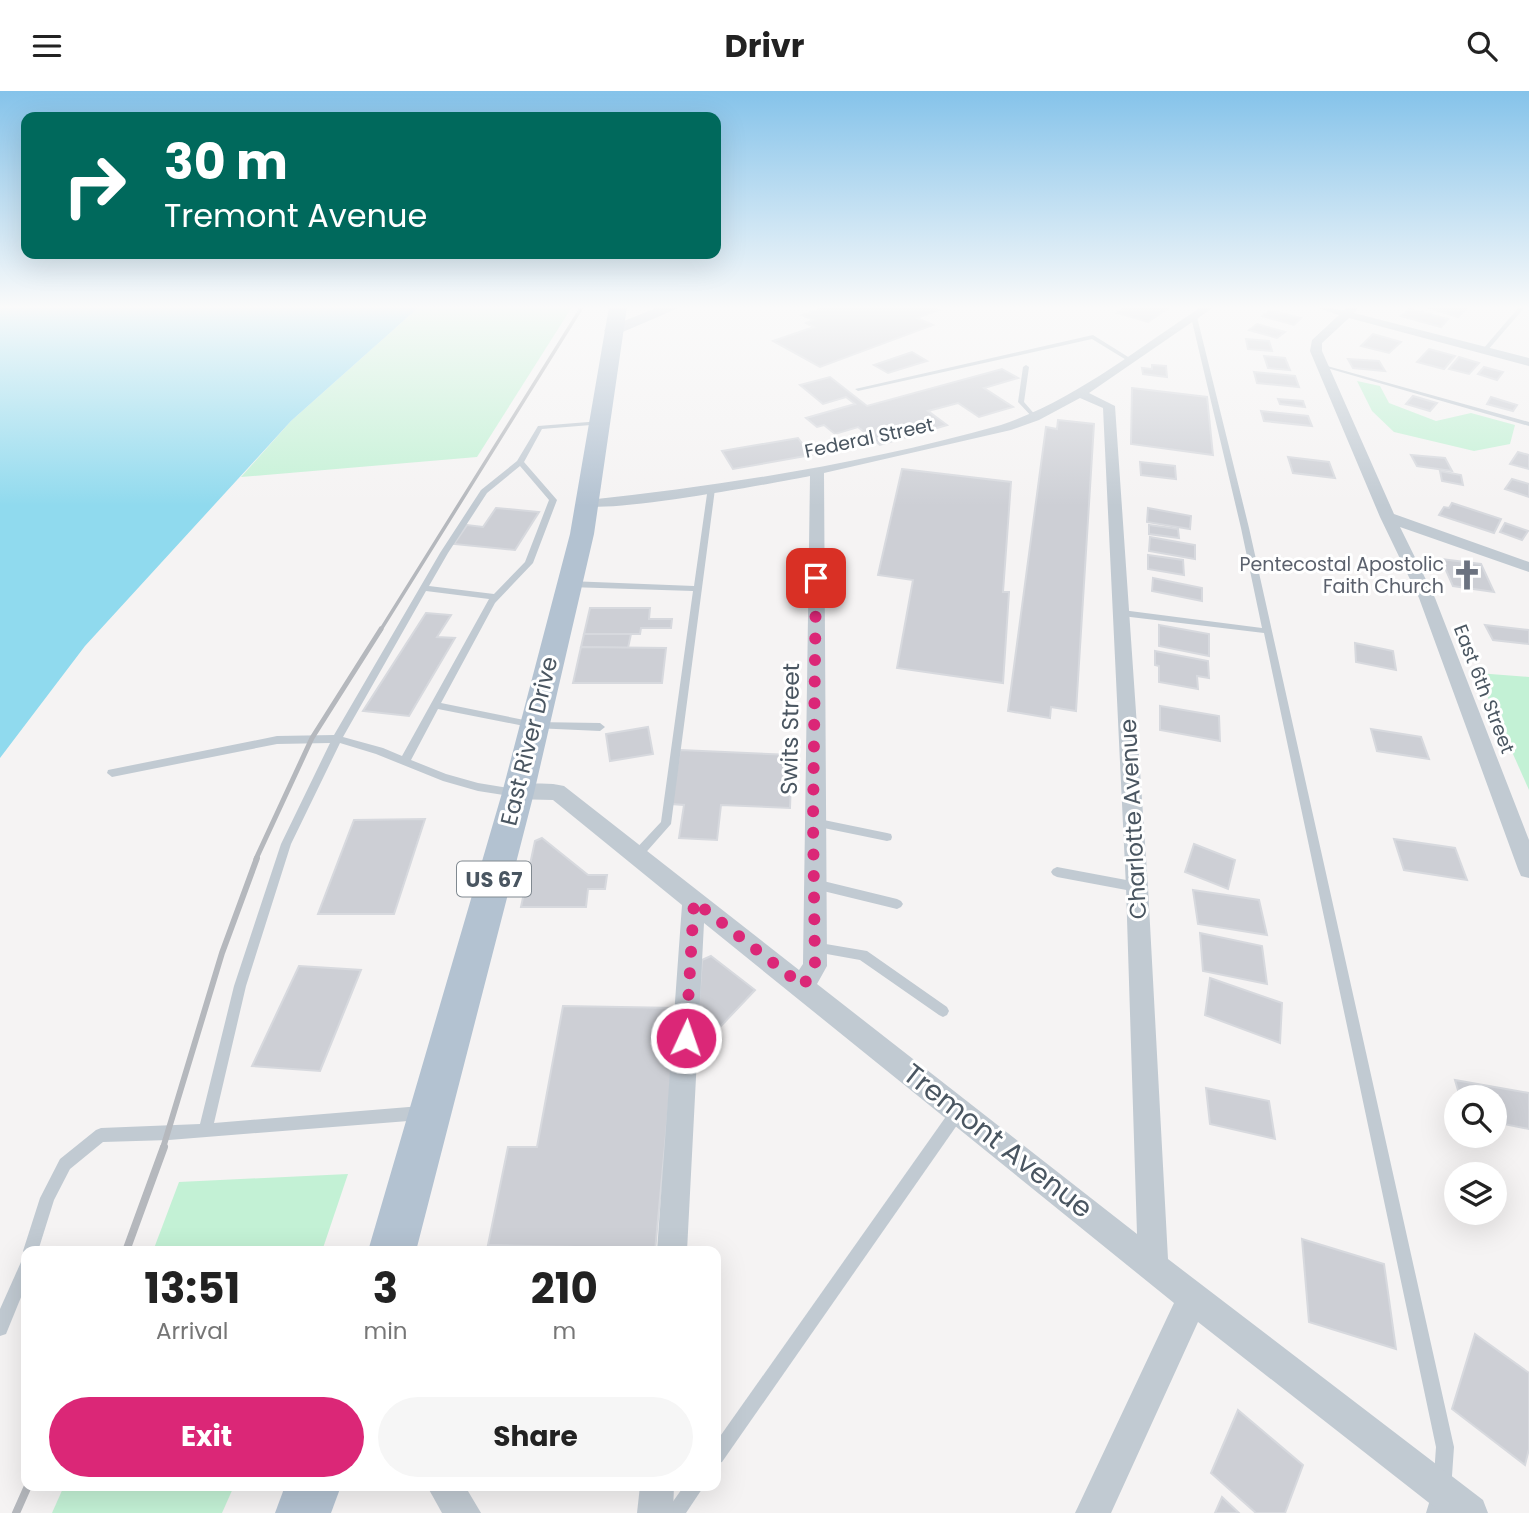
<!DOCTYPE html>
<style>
:root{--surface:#fff;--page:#f6f6f6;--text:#222;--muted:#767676;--accent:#db2777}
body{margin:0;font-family:Poppins,sans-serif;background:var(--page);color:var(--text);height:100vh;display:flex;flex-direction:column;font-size:26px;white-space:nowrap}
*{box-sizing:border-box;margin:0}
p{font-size:23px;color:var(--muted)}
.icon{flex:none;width:38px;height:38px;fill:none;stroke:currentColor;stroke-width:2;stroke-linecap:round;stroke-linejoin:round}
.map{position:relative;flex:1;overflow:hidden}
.sheet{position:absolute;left:21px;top:1155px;width:700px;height:245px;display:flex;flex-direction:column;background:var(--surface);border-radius:14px;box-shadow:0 7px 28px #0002}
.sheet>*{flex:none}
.banner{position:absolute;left:21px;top:21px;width:700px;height:147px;border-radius:14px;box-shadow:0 7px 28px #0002;background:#00695c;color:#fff;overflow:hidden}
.controls{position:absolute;left:1444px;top:994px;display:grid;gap:14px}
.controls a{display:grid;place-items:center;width:63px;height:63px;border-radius:50%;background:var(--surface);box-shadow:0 7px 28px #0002;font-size:35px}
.pin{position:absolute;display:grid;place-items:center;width:60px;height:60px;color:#fff;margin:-30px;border-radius:14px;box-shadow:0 4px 10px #0006}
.me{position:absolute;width:77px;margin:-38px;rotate:3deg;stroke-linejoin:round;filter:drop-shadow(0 0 5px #0008)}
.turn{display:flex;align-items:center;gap:24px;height:147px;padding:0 28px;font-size:32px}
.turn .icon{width:91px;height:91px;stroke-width:2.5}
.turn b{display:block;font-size:49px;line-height:60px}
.eta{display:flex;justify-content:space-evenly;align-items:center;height:119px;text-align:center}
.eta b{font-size:42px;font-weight:700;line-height:49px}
.button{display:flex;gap:14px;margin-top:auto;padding:14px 28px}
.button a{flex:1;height:80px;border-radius:42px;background:var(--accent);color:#fff;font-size:28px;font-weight:700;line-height:80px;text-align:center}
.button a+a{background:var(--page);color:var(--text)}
header{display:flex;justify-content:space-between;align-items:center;height:91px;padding:0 28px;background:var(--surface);font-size:32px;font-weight:700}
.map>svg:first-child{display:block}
.green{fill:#c3f1d5}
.water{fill:#90daee}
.building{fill:#cdcfd5;stroke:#d7d9de;stroke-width:2}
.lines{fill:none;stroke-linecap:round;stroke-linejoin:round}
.service{fill:#c1cad2;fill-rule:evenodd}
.minor{fill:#c1cad2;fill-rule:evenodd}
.secondary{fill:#c1cbd6;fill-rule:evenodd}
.primary{fill:#b3c2d1;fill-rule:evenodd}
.rail-far3{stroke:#b5b8bd;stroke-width:3.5}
.rail-far2{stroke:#b5b8bd;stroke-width:5}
.rail-far1{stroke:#b5b8bd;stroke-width:6}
.rail{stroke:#b5b8bd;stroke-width:8}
.route{stroke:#db2777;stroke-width:12;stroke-dasharray:0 21.6}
.labels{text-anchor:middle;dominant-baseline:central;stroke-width:6;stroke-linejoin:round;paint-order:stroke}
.far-street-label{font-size:19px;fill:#4a5661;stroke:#fff}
.far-worship-label{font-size:19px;fill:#5b616d;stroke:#fff;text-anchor:end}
.shield{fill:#fff;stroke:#808990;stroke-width:2}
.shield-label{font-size:21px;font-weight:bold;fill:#4a5661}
.street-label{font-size:23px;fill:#4a5661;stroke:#fff}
.near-street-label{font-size:28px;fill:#4a5661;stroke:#fff}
</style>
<header><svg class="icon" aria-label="menu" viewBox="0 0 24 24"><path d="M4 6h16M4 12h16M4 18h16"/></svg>Drivr<svg class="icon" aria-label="search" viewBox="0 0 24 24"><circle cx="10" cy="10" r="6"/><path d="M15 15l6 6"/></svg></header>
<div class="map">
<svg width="1529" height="1422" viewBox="0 0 1529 1422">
<rect width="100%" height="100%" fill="#f5f3f3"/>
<g class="green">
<path d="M419,216H572L477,366L241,386L291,330Z"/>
<path d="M1357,290L1380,295L1389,312L1436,330L1471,322L1515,334L1510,353L1474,360L1394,341L1372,320Z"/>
<path d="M1477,582L1529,586V699Z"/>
<path d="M348,1083L322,1160H153L179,1091Z"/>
<path d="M64,1395H234L222,1422H52Z"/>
</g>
<path class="water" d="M0,216H419L291,330L85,555L0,667Z"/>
<g class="building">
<path d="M825,216H932L939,219L917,227L933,234L820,276L773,250L814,236L806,232L813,229L802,224Z"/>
<path d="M1126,216H1170L1148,231L1117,222Z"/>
<path d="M1426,216H1468L1458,226Z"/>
<path d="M1409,218L1448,228L1441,236L1401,225Z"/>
<path d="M1270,219L1301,227L1294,234L1262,225Z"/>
<path d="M1257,233L1285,241L1277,247L1249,239Z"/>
<path d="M1373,243L1401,251L1389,262L1361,255Z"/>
<path d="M1246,248L1269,250L1272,260L1248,258Z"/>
<path d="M1429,258L1455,265L1444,278L1417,271Z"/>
<path d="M912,261L927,270L888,282L874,274Z"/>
<path d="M1264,265L1285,267L1290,279L1268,277Z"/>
<path d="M1459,266L1479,272L1469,283L1449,278Z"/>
<path d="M1348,268L1379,270L1385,280L1353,277Z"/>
<path d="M1152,274L1166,275L1167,286L1143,283L1142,277L1152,278Z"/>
<path d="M1484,276L1503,281L1497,289L1478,283Z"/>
<path d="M1002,278L1018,287L984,297L1013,316L979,326L958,312L928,320L947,334L880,354L858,336L835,343L824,334L817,336L806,327L855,313L846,306L823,313L800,294L830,286L867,315Z"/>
<path d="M1254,281L1295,285L1299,296L1257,292Z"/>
<path d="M1132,297L1207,306L1213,364L1131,353Z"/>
<path d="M1413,305L1437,312L1430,320L1406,313Z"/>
<path d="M1491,306L1517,314L1513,320L1487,313Z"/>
<path d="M1278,308L1303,310L1305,316L1280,313Z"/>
<path d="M1261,320L1308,325L1312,335L1264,330Z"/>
<path d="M1058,329L1094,333L1076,620L1051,616L1050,627L1008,620L1046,336L1057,338Z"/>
<path d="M798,347L811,364L733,378L722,360Z"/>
<path d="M1518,361L1529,364V378L1510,373Z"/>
<path d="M1411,364L1445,367L1452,380L1417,375Z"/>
<path d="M1288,366L1329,371L1335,387L1293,382Z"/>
<path d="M1140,371L1175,375L1176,388L1141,384Z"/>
<path d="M902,378L1011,391L1003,501H1009L1003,592L897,577L913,489L878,484Z"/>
<path d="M1440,380L1461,384L1463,394L1442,390Z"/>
<path d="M1512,388L1529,393V406L1505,398Z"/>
<path d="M1452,412L1501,428L1494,442L1439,424L1444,416L1449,417Z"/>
<path d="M496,417L539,421L515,459L454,453L467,434L483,436Z"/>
<path d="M1148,417L1191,425L1190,438L1147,431Z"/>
<path d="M1505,432L1528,440L1522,449L1500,441Z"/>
<path d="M1149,434L1178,438L1179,447L1149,443Z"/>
<path d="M1150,446L1195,454V468L1149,460Z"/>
<path d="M1148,464L1183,469L1184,484L1148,478Z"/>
<path d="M1441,468L1481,473L1494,501L1453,495Z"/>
<path d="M1153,487L1202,497V510L1152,500Z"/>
<path d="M590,517H650L649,528H672L671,537H641L640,543H584Z"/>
<path d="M426,522L451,524L437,546L455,547L409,625L363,620Z"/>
<path d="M1159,534L1209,543V565L1159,555Z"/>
<path d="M1485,534L1529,539V553L1493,549Z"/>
<path d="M584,543H631L628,557L581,556Z"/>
<path d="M1355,552L1393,560L1396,579L1356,571Z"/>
<path d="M581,556L666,557L662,592H573Z"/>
<path d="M1155,560L1208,570L1209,587L1197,585L1198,598L1159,591V575L1155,574Z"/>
<path d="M1160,615L1219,625L1220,650L1160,639Z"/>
<path d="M648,636L653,663L610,670L606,643Z"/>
<path d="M1371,638L1421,646L1429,668L1377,660Z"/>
<path d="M680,659L792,664L790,717L721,714L717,749L679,747L684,714L671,713Z"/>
<path d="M425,728L394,823H318L354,729Z"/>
<path d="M542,747L588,784H607L605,798H588L586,816H521L535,750Z"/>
<path d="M1394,748L1455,757L1467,789L1404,779Z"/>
<path d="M1194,753L1235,769L1228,798L1185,781Z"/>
<path d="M1193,799L1259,809L1267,844L1198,833Z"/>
<path d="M1200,842L1262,855L1267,893L1203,880Z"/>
<path d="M711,865L755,899L702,955L696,951L702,869Z"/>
<path d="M299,875L361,879L320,980L252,975Z"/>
<path d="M1210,887L1282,912L1280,952L1205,924Z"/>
<path d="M563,915L678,917L655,1160H576L577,1156L488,1154L508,1056H537Z"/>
<path d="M1455,989L1529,1002V1038L1494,1031V1006H1460Z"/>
<path d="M1206,997L1269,1010L1275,1048L1210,1033Z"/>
<path d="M1302,1148L1384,1173L1396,1258L1309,1231Z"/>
<path d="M1475,1243L1529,1282V1358L1525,1374L1452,1318Z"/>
<path d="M1238,1319L1303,1374L1285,1422H1256L1211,1382Z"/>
<path d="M1222,1406L1239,1422H1215Z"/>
</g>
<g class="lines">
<g class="service">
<path d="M1519,216H1525L1487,260H1483V258Z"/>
<path d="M1194,224L1197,226L1249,437L1454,1356L1451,1399L1444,1422H1426L1433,1399L1436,1356L1264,542L1122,525L1118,522L1122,519L1262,537L1241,437L1191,226Z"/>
<path d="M1093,244L1133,269L1128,270L1092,248L858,300L855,298Z"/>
<path d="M1320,273L1529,331V335L1320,275Z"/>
<path d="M1026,274L1029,276L1024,311L1037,326L1034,328L1018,311L1023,276Z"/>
<path d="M601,330L604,332L603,333L542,338L524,371L557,409L533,472L495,512L441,612L534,631L600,632L605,636L600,640L534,637L438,618L411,669L446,683L478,692L521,699L522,702L521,705L517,706L478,700L443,690L376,663L340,652L291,753L246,895L214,1032L421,1015L426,1017L428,1022L426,1027L421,1029L169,1049L103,1051L70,1078L54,1109L38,1160H26V1165L23,1160L40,1107L60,1068L96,1039L101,1037L200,1033L234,895L281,753L330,652L277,653L112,686L107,682L108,679L277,645L334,644L440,462L481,399L517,370L538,335ZM520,375L549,409L525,471L494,503L429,495L448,462L487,402ZM426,500L489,508L402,665L383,657L343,646Z"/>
<path d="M708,396L715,398L671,733L641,767L637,769L633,767L631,764L633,761L661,731L693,500L569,496L565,493L569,490L694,495Z"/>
<path d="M814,727L887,742L891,743L892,746L891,749L887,750L814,735L810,734L809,731L810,728Z"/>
<path d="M1057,776L1137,791L1141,793L1143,796L1141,799L1137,801L1057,786L1053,784L1051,781L1053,778Z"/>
<path d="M815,788L897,808L901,810L903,813L901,816L897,818L815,798L811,796L809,793L811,790Z"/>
<path d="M814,851L867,860L947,916L949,920L947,924L943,926L939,924L860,869L810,860L808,856L810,852Z"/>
<path d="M957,1015L962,1017L964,1022L962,1027L722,1371L716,1373V1351L952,1017Z"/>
<path d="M26,1168V1194L6,1243L0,1245V1218L21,1171Z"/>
<path d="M684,1395H704L686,1422H666L669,1416Z"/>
</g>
<g class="minor">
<path d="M1201,216H1214L1089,302L1115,315L1148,796L1168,1168L1483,1409L1488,1422H1442L1198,1231L1111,1422H1075L1174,1212L704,832L687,1160H657L682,814L553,709L511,708L508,702L511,696C526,692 549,691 564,695L799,879L803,873L810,385C780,391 594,426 581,413L588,409C727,394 867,372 1001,334C1075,309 1137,258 1201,216ZM1080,307L1103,317L1126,796L1137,1143L817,893L827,875L824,382L1011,339L1039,329Z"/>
<path d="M1315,216L1344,219L1347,216H1359L1354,222L1529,267V275L1349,227L1322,252V260L1394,423L1529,471V481L1400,436L1435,507L1529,749V787L1521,785L1518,778L1419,507L1380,426L1310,260L1312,249L1339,224Z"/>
<path d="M427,1395H465L481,1422H442Z"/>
<path d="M640,1395H674L673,1422H637Z"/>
</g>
<path class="secondary" d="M659,216H681L618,243L612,245L604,240L606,237Z"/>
<g class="primary">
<path d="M609,216H627L594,443L534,702L416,1160H368L502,702L570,443Z"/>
<path d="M285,1395H341L331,1422H275Z"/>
</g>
<path class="rail-far3" d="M380,540L582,216"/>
<path class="rail-far2" d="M256,768L312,647L381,538"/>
<path class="rail-far1" d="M163,1057L222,862L257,767"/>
<g class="rail">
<path d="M126,1160L164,1056"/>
<path d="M16,1422L28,1395"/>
</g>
</g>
<linearGradient id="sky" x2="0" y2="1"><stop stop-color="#85c3ea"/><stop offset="0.52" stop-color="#fafafa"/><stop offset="1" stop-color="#fafafa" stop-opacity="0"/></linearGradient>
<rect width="1529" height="415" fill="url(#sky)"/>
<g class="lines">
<path class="route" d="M686,947L694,810L803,895L815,875L813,730L816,487"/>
</g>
<defs>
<g id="church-bare" transform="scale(2.415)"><path d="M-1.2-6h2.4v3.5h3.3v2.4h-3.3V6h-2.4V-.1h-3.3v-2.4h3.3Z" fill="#6b7280" stroke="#fff" stroke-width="2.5" paint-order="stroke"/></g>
</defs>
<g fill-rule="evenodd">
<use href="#church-bare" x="1467" y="484"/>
</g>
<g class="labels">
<g class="far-street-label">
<text transform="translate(869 347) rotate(-12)">Federal Street</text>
<text transform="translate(1484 598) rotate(69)">East 6th Street</text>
</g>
<g class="far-worship-label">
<text x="1444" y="473">Pentecostal Apostolic<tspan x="1444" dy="22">Faith Church</tspan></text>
</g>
<rect class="shield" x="457" y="770.5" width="74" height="35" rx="5"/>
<g class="shield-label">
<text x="494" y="788">US 67</text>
</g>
<g class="street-label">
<text transform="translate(790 638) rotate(-89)">Swits Street</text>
<text transform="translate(529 650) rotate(-76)">East River Drive</text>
<text transform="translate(1133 728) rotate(-93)">Charlotte Avenue</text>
</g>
<g class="near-street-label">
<text transform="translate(998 1050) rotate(38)">Tremont Avenue</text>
</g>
</g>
</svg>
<div class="controls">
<a><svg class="icon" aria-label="search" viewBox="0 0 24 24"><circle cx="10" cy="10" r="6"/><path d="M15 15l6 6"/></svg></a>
<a><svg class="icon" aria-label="layers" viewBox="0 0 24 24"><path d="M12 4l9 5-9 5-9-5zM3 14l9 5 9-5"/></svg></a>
</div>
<div class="pin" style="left:816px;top:487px;background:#d93025"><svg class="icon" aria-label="arrive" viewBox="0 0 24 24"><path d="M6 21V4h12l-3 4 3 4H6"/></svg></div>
<svg class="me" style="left:686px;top:947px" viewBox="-20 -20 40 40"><circle r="17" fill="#db2777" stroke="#fff" stroke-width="3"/><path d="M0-11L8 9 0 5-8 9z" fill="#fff"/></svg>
<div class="banner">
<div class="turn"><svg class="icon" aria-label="right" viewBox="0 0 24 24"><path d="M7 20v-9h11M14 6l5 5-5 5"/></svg><div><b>30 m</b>Tremont Avenue</div></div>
</div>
<section class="sheet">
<div class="eta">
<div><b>13:51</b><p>Arrival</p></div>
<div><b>3</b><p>min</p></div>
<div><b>210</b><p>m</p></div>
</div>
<div class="button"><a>Exit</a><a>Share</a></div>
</section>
</div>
